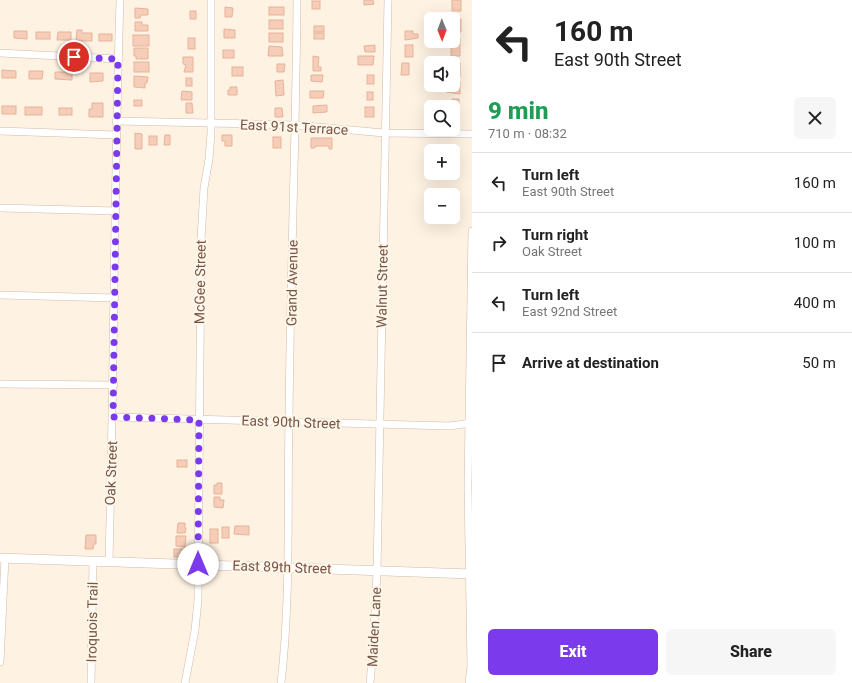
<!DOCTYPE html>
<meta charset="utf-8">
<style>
:root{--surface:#fff;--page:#f6f6f6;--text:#222;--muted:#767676;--line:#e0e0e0;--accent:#7c3aed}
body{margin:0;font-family:Roboto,sans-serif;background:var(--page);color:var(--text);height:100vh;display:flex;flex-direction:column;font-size:15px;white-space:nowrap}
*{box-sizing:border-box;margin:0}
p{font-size:13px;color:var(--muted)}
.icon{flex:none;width:22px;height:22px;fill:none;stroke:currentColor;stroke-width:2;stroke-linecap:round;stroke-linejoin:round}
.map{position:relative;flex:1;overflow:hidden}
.details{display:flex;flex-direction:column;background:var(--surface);width:380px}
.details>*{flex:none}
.guide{background:#fff;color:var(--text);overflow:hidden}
.needle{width:26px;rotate:179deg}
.tools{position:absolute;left:424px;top:12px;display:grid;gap:8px}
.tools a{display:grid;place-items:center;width:36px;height:36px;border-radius:6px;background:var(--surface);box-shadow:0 4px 16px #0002;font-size:20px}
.pin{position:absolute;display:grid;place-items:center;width:34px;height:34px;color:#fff;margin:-17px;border:2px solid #fff;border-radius:50%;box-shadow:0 1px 4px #0007}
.me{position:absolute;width:44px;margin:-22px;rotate:0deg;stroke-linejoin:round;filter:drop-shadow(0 0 3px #0008)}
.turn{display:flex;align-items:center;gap:14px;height:84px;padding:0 16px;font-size:18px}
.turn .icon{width:52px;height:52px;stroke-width:2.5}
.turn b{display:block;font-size:28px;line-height:34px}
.round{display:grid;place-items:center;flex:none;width:42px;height:42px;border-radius:6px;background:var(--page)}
.overview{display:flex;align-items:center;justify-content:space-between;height:68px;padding:0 16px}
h1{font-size:24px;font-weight:800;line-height:30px;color:#1e9e55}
.action{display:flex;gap:8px;margin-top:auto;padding:8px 16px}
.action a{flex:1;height:46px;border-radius:6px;background:var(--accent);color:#fff;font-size:16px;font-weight:800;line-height:46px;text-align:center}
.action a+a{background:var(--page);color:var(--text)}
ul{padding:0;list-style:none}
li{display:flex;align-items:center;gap:12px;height:60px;padding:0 16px;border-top:1px solid var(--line)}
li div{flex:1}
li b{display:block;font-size:15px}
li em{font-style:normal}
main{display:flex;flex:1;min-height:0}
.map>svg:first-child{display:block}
.building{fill:#f5cdb8;stroke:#e8b398}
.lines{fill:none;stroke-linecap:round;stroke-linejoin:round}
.minor-casing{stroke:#d1baab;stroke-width:8}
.tertiary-casing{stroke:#d1baab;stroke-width:10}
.minor{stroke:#fff;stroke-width:7}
.tertiary{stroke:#fff;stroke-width:9}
.route{stroke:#7c3aed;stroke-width:7;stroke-dasharray:0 12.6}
.labels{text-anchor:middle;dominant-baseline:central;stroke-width:4;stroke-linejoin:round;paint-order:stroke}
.street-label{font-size:14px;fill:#775647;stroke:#fff6ea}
</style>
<main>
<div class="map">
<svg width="472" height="683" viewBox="0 0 472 683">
<rect width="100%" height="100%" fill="#fef2e2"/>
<g class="building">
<path d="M364,0H373L374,4L364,5Z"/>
<rect x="452" y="0" width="9" height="11"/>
<rect x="312" y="1" width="8" height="8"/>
<path d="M225,7L233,8L232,17H225Z"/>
<rect x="269" y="7" width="15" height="8"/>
<path d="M135,8L148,9V15H141L140,18H135Z"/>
<rect x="190" y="11" width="6" height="8"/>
<path d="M452,19H461V32H453V19Z"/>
<rect x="269" y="20" width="14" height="9"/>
<path d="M135,22H142V25H148V31H135Z"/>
<rect x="314" y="26" width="10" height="6"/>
<path d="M224,29L235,30V38H224Z"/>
<path d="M77,30H82V33H92V41H76Z"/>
<path d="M14,31H27V39L14,38Z"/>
<path d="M405,31H413V34H418V38L405,40Z"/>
<rect x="36" y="32" width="14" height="7"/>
<path d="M58,32H71V40H57Z"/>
<rect x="269" y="33" width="14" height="9"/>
<rect x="314" y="33" width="10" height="6"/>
<rect x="99" y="34" width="13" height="7"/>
<rect x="133" y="35" width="16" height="11"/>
<rect x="188" y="38" width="7" height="11"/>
<path d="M453,38H460V56H451V41H453Z"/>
<path d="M375,45V52H365L364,46Z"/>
<rect x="405" y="45" width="8" height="12"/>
<path d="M269,46L282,47L283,56H268Z"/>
<path d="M134,48H148V59H136V56H134Z"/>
<rect x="223" y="50" width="11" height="8"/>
<path d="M313,56L319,57L318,67H321V71H313Z"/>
<path d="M358,56H374L373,65H358Z"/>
<path d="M183,57H193V72H184L186,65L183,64Z"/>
<rect x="134" y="62" width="15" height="10"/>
<path d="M452,62H460V77H453Z"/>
<path d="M402,63H409V75H401Z"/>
<path d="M277,64H285L284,72H277Z"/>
<rect x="232" y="67" width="11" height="9"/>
<path d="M2,70L16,71V78H2Z"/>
<path d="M29,71H43L42,79H29Z"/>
<path d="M55,72H72V80L55,79Z"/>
<path d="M90,73H103V81L90,82Z"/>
<path d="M311,75H323L322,82L311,81Z"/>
<rect x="367" y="75" width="7" height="9"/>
<path d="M134,76L148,77L147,83H145V88L134,87Z"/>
<rect x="186" y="78" width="6" height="8"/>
<path d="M283,80L284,95L276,96L275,81Z"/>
<path d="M453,82H460V94L446,92V87H452Z"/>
<path d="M230,87H237V95H228V90H230Z"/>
<path d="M182,91L192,92V100H181Z"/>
<path d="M310,91H324L323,98H310Z"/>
<rect x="367" y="92" width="6" height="8"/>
<path d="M452,99H459V108L452,107Z"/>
<rect x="134" y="100" width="8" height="6"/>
<path d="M92,103H103V117H89V109H92Z"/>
<path d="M186,103H192L193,113H186Z"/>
<path d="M327,105V112L313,113V106Z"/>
<rect x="2" y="106" width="14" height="8"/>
<rect x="25" y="107" width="17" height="8"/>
<rect x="365" y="107" width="9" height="10"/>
<rect x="59" y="108" width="13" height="7"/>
<path d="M275,108H282L283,117H275Z"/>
<rect x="453" y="113" width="6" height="8"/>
<path d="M135,133L142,134V149H135Z"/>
<path d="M165,135H170V145H164Z"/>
<path d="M222,135H232V146H225V141H222Z"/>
<rect x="149" y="136" width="8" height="9"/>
<rect x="273" y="137" width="8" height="11"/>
<path d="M311,138H332V149H329V146H315V148H311Z"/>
<rect x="177" y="460" width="10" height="7"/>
<path d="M217,483H222V494H214V485H217Z"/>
<path d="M214,497H220V500H224L223,508L214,507Z"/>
<path d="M178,523H185V528H186L185,533H177Z"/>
<path d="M235,526H249V535L234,534Z"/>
<rect x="222" y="527" width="7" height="11"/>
<rect x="210" y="529" width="8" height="14"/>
<path d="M86,535H96V544H94L93,549H85Z"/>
<path d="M176,536H186L185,547L176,546Z"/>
<rect x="174" y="549" width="10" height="8"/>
</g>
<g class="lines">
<g class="minor-casing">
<g id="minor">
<path d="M0,53L118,59"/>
<path d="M116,121L296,125L384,133L472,134"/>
<path d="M0,131L116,135"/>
<path d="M0,208L116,211"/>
<path d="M0,295L115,298"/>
<path d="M0,384L114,385"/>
<path d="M113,417L449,426L472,423"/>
<path d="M109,561C114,374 114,187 120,0"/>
<path d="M0,662L5,558"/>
<path d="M91,683L93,561"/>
<path d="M185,683L195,630L198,600L201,240L204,188L209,159L211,133V0"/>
<path d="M281,683C291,597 287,509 289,422C290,282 296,141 297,0"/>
<path d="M370,683L373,649L377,572L388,0"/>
<path d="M469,683L471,666L468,486L472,231"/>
</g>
</g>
<g class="tertiary-casing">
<path id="tertiary" d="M0,558L472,574"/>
</g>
<use href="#minor" class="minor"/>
<use href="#tertiary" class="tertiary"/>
</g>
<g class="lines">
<path class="route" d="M74,57L118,59L113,417L199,420L198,564"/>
</g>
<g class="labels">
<g class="street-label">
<text transform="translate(294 127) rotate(3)">East 91st Terrace</text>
<text transform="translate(200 282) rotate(-89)">McGee Street</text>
<text transform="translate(292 283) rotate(-89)">Grand Avenue</text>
<text transform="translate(382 286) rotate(-89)">Walnut Street</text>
<text transform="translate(291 422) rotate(2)">East 90th Street</text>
<text transform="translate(111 473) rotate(-88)">Oak Street</text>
<text transform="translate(282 567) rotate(2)">East 89th Street</text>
<text transform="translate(92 622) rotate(-89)">Iroquois Trail</text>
<text transform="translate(374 627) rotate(-87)">Maiden Lane</text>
</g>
</g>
</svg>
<div class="tools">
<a><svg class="needle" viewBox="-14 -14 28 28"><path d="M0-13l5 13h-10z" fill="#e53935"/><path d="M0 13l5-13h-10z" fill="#767676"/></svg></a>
<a><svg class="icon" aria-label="sound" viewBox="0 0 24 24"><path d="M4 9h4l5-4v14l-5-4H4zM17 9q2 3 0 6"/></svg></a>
<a><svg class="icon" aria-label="search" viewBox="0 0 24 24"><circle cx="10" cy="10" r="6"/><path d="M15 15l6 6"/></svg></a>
<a>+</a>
<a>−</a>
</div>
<div class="pin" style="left:74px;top:57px;background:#d93025"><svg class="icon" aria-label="arrive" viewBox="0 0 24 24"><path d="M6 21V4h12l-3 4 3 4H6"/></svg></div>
<svg class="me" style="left:198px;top:564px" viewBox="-20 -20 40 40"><circle r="19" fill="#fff"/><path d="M0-13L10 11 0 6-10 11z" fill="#7c3aed"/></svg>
</div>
<section class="details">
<div class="guide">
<div class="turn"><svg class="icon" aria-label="left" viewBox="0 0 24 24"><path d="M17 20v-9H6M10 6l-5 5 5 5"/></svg><div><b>160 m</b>East 90th Street</div></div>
</div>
<div class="overview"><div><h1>9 min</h1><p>710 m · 08:32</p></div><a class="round"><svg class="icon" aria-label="close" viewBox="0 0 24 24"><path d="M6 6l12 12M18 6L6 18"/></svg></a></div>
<ul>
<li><svg class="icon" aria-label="left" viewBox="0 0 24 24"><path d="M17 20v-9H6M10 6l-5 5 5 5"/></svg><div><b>Turn left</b><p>East 90th Street</p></div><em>160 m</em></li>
<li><svg class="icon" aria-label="right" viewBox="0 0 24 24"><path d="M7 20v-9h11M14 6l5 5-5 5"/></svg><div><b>Turn right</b><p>Oak Street</p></div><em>100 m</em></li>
<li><svg class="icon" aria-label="left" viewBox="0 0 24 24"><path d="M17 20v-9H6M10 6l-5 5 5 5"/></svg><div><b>Turn left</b><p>East 92nd Street</p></div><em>400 m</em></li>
<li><svg class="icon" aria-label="arrive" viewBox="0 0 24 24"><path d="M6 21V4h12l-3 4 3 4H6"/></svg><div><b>Arrive at destination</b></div><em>50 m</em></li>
</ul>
<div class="action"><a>Exit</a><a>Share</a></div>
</section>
</main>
